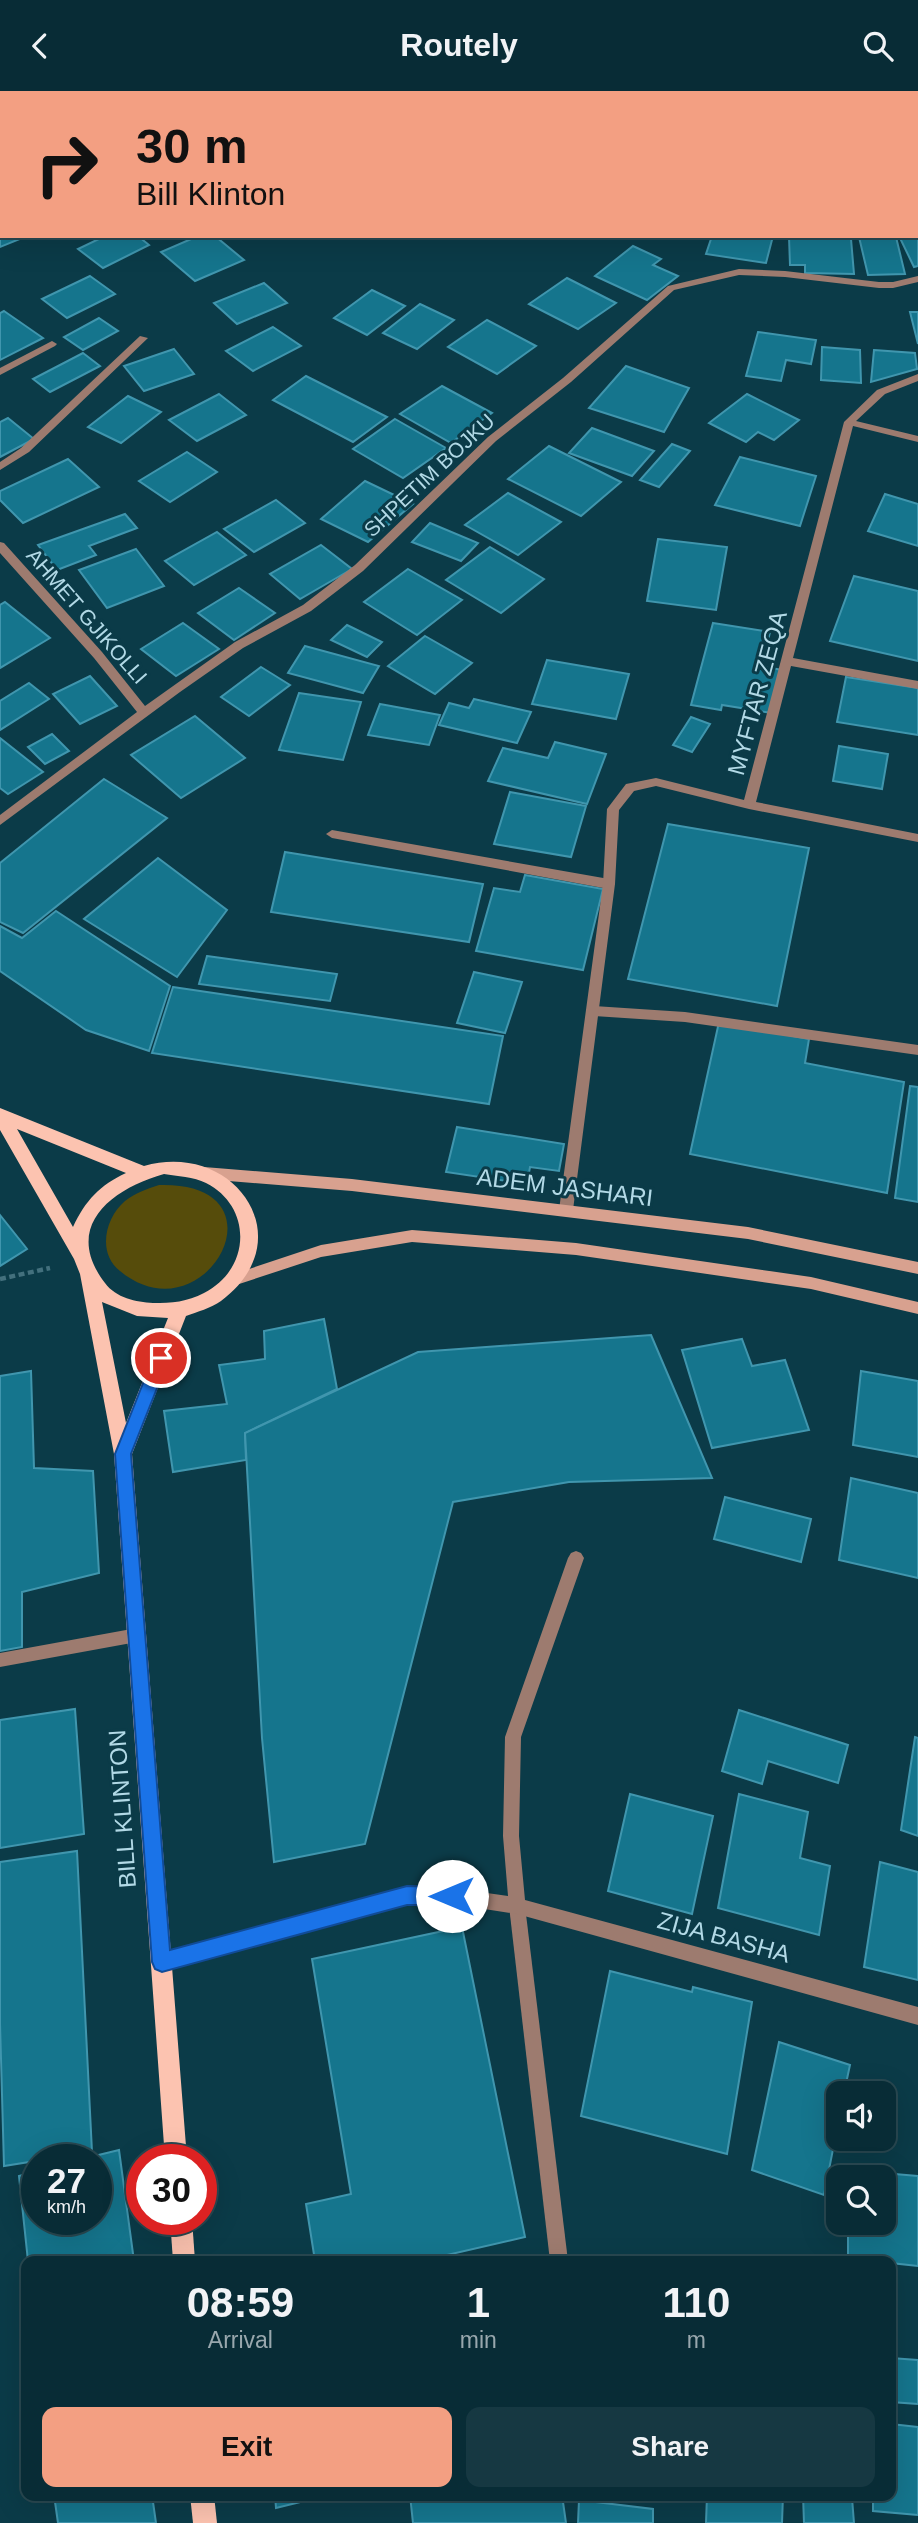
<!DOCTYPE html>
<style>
:root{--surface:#082c36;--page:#163842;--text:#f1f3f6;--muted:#98a7ad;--line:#294851;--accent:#f39f82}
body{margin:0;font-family:Arial,sans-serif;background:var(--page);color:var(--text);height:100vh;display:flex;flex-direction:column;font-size:26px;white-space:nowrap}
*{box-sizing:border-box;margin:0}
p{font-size:23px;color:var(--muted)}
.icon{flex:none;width:38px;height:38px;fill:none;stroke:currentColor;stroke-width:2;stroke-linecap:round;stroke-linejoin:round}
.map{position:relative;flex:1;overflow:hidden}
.sheet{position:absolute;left:21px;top:2165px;width:875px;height:245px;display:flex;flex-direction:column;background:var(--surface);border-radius:14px;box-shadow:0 7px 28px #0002,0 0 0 2px var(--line)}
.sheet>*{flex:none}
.hud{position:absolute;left:0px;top:0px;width:919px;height:147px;box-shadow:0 7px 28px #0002,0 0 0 2px var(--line);background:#f39f82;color:#111;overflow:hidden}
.fabs{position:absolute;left:826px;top:1990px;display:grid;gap:14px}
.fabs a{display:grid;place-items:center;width:70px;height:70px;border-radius:14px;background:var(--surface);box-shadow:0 7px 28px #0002,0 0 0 2px var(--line);font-size:35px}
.speed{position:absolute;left:21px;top:2053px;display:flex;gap:14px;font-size:35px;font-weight:700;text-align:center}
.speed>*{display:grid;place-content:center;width:91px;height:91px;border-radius:50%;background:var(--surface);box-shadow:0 7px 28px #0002,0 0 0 2px var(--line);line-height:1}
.speed small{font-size:18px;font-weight:400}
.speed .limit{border:10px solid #d22;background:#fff;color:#111}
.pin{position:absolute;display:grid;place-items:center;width:60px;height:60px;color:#fff;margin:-30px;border:4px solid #fff;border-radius:50%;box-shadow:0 2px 7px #0007}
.me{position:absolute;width:77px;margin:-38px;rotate:270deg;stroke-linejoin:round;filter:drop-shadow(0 0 5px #0008)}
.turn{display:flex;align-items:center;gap:24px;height:147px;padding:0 21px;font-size:32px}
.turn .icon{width:91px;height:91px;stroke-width:2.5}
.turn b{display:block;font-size:49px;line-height:60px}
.eta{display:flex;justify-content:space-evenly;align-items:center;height:119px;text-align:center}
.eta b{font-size:42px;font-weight:600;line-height:49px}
.primary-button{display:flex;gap:14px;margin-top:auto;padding:14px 21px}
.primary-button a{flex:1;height:80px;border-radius:14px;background:var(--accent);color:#111;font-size:28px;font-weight:600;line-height:80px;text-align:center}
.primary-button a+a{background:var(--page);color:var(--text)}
header{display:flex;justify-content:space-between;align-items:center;height:91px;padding:0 21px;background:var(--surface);font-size:32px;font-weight:600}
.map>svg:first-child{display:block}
.green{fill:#564c0b}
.building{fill:#15758d;stroke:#4096ae;stroke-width:2}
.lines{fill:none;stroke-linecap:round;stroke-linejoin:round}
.path{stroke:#43707d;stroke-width:4.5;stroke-dasharray:6 3.5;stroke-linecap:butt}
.service{fill:#9d7b6f;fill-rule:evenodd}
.minor{fill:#9d7b6f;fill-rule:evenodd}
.secondary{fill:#d8a18f;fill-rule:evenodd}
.primary{fill:#fcc3b0;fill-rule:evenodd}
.route{fill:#1a73e8;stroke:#114b97;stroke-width:2}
.labels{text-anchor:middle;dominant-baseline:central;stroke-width:6;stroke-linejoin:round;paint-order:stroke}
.far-street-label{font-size:21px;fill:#b2d9e6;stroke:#0b3b48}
.street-label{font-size:24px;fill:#b2d9e6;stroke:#0b3b48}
</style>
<header><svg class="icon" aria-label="back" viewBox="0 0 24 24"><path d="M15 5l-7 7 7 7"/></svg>Routely<svg class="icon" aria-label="search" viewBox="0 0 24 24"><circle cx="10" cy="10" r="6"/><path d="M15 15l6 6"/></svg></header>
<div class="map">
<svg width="918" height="2432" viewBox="0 0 918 2432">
<rect width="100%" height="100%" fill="#0b3b48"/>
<path class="green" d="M159,1094C292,1090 205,1250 120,1180C97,1162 105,1127 125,1110C135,1102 147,1098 159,1094Z"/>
<g class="building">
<path d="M0,115L2,145H27L0,156Z"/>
<path d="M918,142V175L914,176L899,145H917Z"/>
<path d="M105,145H138L149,154L103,177L78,158Z"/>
<path d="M198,145H215L244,169L195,190L161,161Z"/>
<path d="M712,145H773L766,172L706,163Z"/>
<path d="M789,146L851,148L854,183L805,182V174H790Z"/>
<path d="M859,146H896L905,183L868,184Z"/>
<path d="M633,155L661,168L653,174L678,185L647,209L595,185Z"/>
<path d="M90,185L115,203L67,227L42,208Z"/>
<path d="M567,187L616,212L578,238L529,213Z"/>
<path d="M264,192L287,212L237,233L214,212Z"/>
<path d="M372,199L405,215L367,244L334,227Z"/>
<path d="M420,213L454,229L417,258L383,242Z"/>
<path d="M4,220L43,247L0,269V222Z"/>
<path d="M910,221H918V253Z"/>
<path d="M99,227L118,240L83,259L64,246Z"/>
<path d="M487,229L536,255L497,283L448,256Z"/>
<path d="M273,236L301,255L253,280L226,260Z"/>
<path d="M758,241L816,249L811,273L786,269L781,290L746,285Z"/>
<path d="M822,256L860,259L861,292L821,289Z"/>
<path d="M174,258L194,283L144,300L124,275Z"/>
<path d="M874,259L915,262L917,278L871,291Z"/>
<path d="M83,262L100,275L50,301L33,288Z"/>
<path d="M626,275L689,297L664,341L589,317Z"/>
<path d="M306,285L387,326L353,351L273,309Z"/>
<path d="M442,295L492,322L451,352L400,323Z"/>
<path d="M219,303L246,324L197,350L169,329Z"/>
<path d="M747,303L799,329L774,349L758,341L746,351L709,332Z"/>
<path d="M128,305L161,321L121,352L88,336Z"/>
<path d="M8,327L34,348L0,366V331Z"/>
<path d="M395,328L446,357L403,387L353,358Z"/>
<path d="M592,337L654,360L632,385L569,362Z"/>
<path d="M672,353L690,360L659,396L640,389Z"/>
<path d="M549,355L621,391L581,425L508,388Z"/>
<path d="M187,361L217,381L170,411L139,390Z"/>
<path d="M740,366L816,385L800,435L715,414Z"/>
<path d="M68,368L99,396L23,432L0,409V400Z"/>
<path d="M365,390L413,413L368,451L321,428Z"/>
<path d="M508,402L561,431L518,464L465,434Z"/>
<path d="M885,403L918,413V455L868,440Z"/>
<path d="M276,409L305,432L254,461L224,438Z"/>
<path d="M125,423L137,437L89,455L96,464L57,479L38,454Z"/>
<path d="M430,432L478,452L461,470L412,451Z"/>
<path d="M217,441L246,464L194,494L165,470Z"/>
<path d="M658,448L727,456L716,519L647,510Z"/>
<path d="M321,454L352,478L300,508L270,483Z"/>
<path d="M490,456L544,488L501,522L446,489Z"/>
<path d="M136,458L164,495L107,517L79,479Z"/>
<path d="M408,478L462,509L417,544L364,511Z"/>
<path d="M854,485L918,500V570L830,550Z"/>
<path d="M239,497L275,522L234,549L198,522Z"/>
<path d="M5,511L50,547L0,577V514Z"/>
<path d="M183,532L219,558L176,585L141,558Z"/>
<path d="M713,532L770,541L762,575L782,579L772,622L722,614L721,619L691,614Z"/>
<path d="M347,534L382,551L367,566L331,549Z"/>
<path d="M425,545L472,572L435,603L388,575Z"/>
<path d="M305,555L379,575L363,602L288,582Z"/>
<path d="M547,569L629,583L616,628L532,613Z"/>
<path d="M261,576L290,594L249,625L221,606Z"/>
<path d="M90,585L117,615L80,633L53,603Z"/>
<path d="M846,586L918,597V644L837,631Z"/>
<path d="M29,592L49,608L0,639V610Z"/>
<path d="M299,602L361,611L343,669L279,659Z"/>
<path d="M474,608L531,621L517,652L439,634L449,612L469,617Z"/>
<path d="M380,613L440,624L429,654L368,644Z"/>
<path d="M195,625L245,667L181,707L131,664Z"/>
<path d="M691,626L710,633L692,661L673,654Z"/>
<path d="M52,643L69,660L45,673L28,656Z"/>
<path d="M0,647L43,681L8,703L0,697Z"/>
<path d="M555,651L606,663L587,713L488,690L503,657L548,667Z"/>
<path d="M839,655L888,663L882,698L833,690Z"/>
<path d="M104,688L167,727L23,842L0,831V772Z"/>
<path d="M510,701L586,715L571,766L494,753Z"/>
<path d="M668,733L809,757L777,915L628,888Z"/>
<path d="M285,761L483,793L469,851L271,821Z"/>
<path d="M158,767L227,819L177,886L84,828Z"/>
<path d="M525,784L603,798L583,879L476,860L494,797L520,801Z"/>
<path d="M56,820L170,895L149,960L86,939L0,880V835L22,847Z"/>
<path d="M207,865L337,883L330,910L199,893Z"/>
<path d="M474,881L522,891L505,942L457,932Z"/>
<path d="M173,896L503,945L489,1013L152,962Z"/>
<path d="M719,931L809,948L805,972L904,991L887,1102L690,1063Z"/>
<path d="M910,995L918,996V1111L895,1107Z"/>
<path d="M457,1036L564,1053L559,1080L530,1076L527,1093L446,1081Z"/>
<path d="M0,1124L27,1158L0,1175Z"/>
<path d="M324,1228L337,1298L245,1342L246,1369L173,1381L164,1320L227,1313L219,1274L265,1268L264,1240Z"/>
<path d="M651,1244L712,1387L569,1391L453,1411L365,1753L274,1771L262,1647L245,1342L418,1261Z"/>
<path d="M742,1248L752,1275L785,1269L809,1339L712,1357L682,1259Z"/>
<path d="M31,1280L34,1377L93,1380L99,1482L22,1501V1556L0,1560V1285Z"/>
<path d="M861,1280L918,1290V1366L853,1354Z"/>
<path d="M851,1387L918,1402V1487L839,1469Z"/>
<path d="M725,1406L811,1428L801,1471L714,1448Z"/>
<path d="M75,1618L84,1743L0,1757V1629Z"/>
<path d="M739,1619L848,1654L838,1692L768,1670L762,1693L722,1680Z"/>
<path d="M915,1646L918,1647V1745L901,1739Z"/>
<path d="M630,1703L713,1725L692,1823L608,1800Z"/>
<path d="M739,1703L808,1721L800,1767L830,1775L819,1844L718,1817Z"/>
<path d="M77,1760L92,2061L4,2075L0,1932V1771Z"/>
<path d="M880,1771L918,1781V1889L864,1876Z"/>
<path d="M462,1836L525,2146L421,2170H315L306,2113L351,2103L312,1868Z"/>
<path d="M610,1880L692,1901L693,1896L752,1911L727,2063L581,2025Z"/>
<path d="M779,1951L850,1974L844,2002H838V2033L824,2104L752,2079Z"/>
<path d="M119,2059L134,2170H28L19,2085L37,2080V2128H96V2068H82Z"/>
<path d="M848,2079L918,2085V2175L891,2172V2170L848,2168V2132H884V2086H848Z"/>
<path d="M891,2267L918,2269V2313L891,2311Z"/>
<path d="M891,2333L918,2336V2424L873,2420V2404H891Z"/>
<path d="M54,2404H152L156,2432H58Z"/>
<path d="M275,2404H329L276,2417Z"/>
<path d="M410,2404H562L566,2432H413Z"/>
<path d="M707,2404H783L782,2432H706Z"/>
<path d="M803,2404L852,2407L854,2432H804Z"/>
<path d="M579,2409L653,2418V2432H578Z"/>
</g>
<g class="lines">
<path class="path" d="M0,1188L50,1177"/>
<g class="service">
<path d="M332,739L609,788L615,793L609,798L332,747L326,743Z"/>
<path d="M594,915L685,921L918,954V964L685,931L594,925L588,920Z"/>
<path d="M517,1807L523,1809L525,1815L568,2170H550L509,1815L511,1809Z"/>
</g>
<g class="minor">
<rect x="917" y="90" width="1" height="7"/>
<path d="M739,178L785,180L879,191H893L918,185V191L893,197H879L785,186L739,184L674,199L571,291L496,350L363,480L311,520L243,557L180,601L0,734V724L137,621L94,567L0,462V451L4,452L102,561L145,615L235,551L303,514L355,474L488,346L563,287L668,195Z"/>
<path d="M140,245L148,247L29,361L0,379V371L21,357Z"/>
<path d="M52,250L57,253L55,255L0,284V277Z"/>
<path d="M918,283V290L885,303L856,330L918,345V351L853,335L793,567L918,590V598L791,575L756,711L918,743V751L749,718L656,695L634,700L619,719L615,793L573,1119L571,1123H561L559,1119L603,793L607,718L626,693L656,687L744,709L844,331L877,299Z"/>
<path d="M576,1460L581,1462L584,1467L521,1646L519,1745L525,1809L918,1916V1934L517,1823L452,1813H407L162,1879L156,1877L154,1871L156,1865L162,1863L407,1797H452L508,1805L503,1745L505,1646L568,1467L571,1462Z"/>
<path d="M137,1537L142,1539L145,1544L142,1549L137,1551L0,1576V1562Z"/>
</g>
<g class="secondary">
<path d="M204,1076L352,1088L748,1136L918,1171V1183L748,1148L352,1100L204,1088L199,1086L197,1082L199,1078Z"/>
<path d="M412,1139L576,1152L811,1186L918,1211V1223L811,1198L576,1164L412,1151L321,1166L233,1195L228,1193L226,1189L228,1185L321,1154Z"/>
</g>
<g class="primary">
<path d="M0,1017L144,1075C234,1049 304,1148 221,1210C211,1217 197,1221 186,1225L132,1363L187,2068H165L114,1363L80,1183L74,1168L0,1039ZM17,1038L126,1082C100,1094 85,1110 73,1136ZM164,1083C177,1085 194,1086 206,1092C253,1116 251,1178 204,1202C187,1211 172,1212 153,1212C136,1211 116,1207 105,1192C62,1136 111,1098 164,1083ZM102,1211L137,1225L168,1227L126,1332Z"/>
<path d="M170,2128H192L195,2170H173Z"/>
<path d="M190,2404H214L217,2432H193Z"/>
</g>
</g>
<path class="route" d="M161,1260L167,1262L169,1267L131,1363L170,1859L407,1795L452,1796L458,1798L461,1805L458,1812L452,1814H407L162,1881L155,1878L152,1871L115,1363L153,1267L155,1262Z"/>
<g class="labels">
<g class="far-street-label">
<text transform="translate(429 384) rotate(-43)">SHPETIM BOJKU</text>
<text transform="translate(87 525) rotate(49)">AHMET GJIKOLLI</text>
</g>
<g class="street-label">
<text transform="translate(757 602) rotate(-75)">MYFTAR ZEQA</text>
<text transform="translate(565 1096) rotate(7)">ADEM JASHARI</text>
<text transform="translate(122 1718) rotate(-94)">BILL KLINTON</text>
<text transform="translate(724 1846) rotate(15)">ZIJA BASHA</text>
</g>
</g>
</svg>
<div class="fabs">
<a><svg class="icon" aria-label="sound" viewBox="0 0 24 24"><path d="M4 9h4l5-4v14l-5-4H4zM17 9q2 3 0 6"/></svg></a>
<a><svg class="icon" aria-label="search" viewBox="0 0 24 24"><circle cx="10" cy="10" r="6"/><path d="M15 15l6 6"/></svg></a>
</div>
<div class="speed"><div>27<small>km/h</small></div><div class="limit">30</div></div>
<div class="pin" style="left:161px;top:1267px;background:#d93025"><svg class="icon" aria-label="arrive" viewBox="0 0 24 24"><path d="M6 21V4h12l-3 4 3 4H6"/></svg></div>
<svg class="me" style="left:452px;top:1805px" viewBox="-20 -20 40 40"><circle r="19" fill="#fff"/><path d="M0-13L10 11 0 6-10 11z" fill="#1a73e8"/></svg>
<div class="hud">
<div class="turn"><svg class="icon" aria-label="right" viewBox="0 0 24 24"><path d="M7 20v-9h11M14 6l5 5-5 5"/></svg><div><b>30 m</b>Bill Klinton</div></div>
</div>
<section class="sheet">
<div class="eta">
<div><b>08:59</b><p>Arrival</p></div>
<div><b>1</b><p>min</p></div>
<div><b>110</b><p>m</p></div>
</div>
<div class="primary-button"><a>Exit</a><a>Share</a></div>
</section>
</div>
